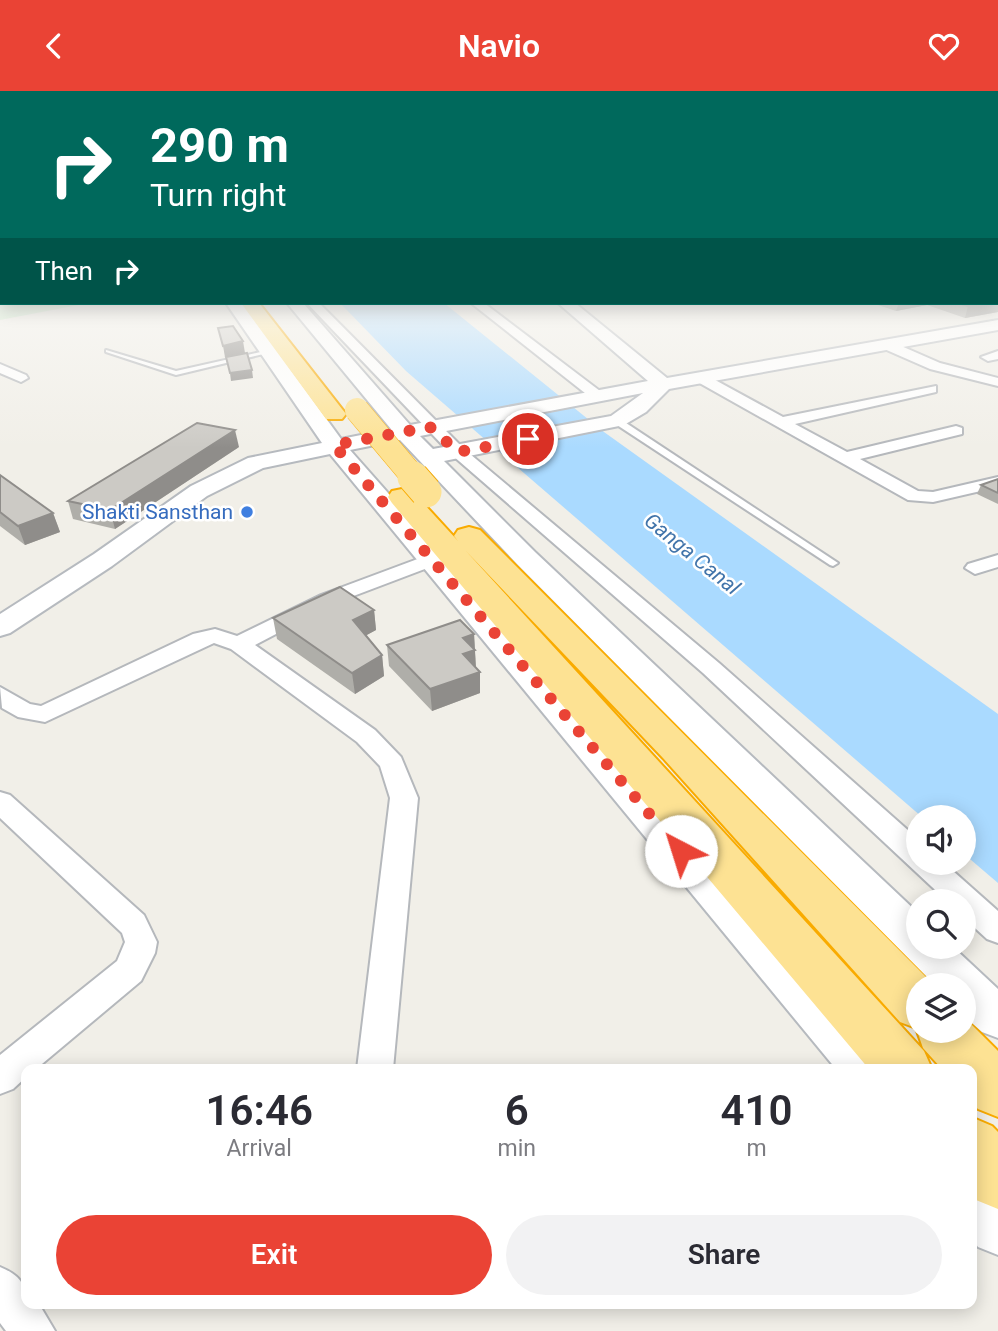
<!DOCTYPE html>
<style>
:root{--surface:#fff;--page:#f2f2f3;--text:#2b2b33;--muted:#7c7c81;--accent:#ea4335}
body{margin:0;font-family:Roboto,sans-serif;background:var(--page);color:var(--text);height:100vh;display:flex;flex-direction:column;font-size:26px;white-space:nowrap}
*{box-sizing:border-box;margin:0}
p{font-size:23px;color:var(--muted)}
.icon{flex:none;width:38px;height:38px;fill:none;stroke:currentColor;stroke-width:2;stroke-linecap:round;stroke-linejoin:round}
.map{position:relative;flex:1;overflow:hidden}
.side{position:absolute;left:21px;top:973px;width:956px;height:245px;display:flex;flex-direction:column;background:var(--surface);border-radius:14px;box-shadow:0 4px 18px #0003}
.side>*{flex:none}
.banner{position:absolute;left:0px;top:0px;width:999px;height:214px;box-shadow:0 4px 18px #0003;background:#00695c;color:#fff;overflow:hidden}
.controls{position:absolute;left:906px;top:714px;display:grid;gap:14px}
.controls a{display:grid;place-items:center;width:70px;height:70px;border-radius:50%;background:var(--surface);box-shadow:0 4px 18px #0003;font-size:35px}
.pin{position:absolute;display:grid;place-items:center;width:60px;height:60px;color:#fff;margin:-30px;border:4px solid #fff;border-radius:50%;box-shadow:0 2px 7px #0007}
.me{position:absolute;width:77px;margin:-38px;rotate:320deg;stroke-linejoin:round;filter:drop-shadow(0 0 5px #0008)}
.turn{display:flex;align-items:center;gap:24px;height:147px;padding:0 35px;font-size:32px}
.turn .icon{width:91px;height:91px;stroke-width:2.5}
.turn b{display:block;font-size:49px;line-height:60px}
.then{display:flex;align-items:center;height:66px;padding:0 35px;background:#0003;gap:14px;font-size:26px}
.eta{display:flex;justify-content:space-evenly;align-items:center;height:119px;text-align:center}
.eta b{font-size:42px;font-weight:600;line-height:49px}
.button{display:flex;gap:14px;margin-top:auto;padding:14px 35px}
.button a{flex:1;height:80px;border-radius:42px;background:var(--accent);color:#fff;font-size:28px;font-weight:600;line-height:80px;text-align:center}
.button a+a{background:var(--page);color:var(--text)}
header{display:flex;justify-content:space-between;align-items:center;height:91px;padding:0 35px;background:var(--accent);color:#fff;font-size:32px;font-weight:600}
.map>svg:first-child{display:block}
.green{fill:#c5e8c5}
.water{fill:#aadaff}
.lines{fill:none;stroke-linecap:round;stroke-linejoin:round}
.lane-casing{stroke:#b5b8bc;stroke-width:4}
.street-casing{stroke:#b5b8bc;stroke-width:4}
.secondary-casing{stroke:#b6babf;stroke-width:4}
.highway-casing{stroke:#f9ab00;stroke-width:4}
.lane{fill:#fff;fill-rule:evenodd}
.street{fill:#fff;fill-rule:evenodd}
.secondary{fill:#fff;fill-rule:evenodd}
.highway{fill:#fde293;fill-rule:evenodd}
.highway-bridge-far1-casing{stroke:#f9ab00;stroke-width:25;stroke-linecap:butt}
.highway-bridge-casing{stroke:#f9ab00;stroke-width:33;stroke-linecap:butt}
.highway-bridge-far1{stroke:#fde293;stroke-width:24}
.highway-bridge{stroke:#fde293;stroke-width:31}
.wall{fill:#afaea9}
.shaded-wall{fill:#8f8d8a}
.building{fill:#cccac5;stroke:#8f8d8a;stroke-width:2}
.route{stroke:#ea4335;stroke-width:12;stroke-dasharray:0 21.6}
.shop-dot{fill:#3f7fe0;stroke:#fff;stroke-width:2.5}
.labels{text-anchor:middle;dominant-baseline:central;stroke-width:5;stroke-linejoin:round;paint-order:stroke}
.far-shop-label{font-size:21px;fill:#366cbe;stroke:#fff;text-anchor:end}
.far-water-label{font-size:21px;font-style:italic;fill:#4174aa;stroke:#fff}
</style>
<header><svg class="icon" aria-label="back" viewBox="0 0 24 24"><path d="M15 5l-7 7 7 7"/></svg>Navio<svg class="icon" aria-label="heart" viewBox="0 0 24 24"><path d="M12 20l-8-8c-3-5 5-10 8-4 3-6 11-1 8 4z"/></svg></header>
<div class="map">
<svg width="998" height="1240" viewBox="0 0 998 1240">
<rect width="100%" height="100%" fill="#f1efe8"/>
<path class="green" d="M0,184L2,212H89L0,229Z"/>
<path class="water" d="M340,212H444L604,341L998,623V792L964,763V726H922L406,280Z"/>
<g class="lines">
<g class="lane-casing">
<g id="lane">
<path d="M106,259L176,280L269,259L272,261L176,284L106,261Z"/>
<path d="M614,328H620L838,472L833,475L830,474L614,332Z"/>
</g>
</g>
<g class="street-casing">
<g id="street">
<path d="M307,212H319L464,358L719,572L919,749V772H944L998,820V852L987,848L964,827V810H947L703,582L452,364Z"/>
<path d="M471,212H484L600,300V306H590Z"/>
<path d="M882,251H892L940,272L998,287V295L930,278L882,257Z"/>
<path d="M998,260V268L988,270L981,266Z"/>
<path d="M0,273L26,284L28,287L21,291L0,282Z"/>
<path d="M696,284H706L783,326L936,295V301L795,333L847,361L956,335L962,337V343L860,368L918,400L933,401L998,386V396L933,411L908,409L696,290Z"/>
<path d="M431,463L441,469L438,473L335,512L255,554L375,639L401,666L418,707L393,978H357L390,707L380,675L357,651L231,558L214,552L45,631L18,626L2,617L0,596L30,613L41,615L193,543L215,538L237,545L321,504Z"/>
<path d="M998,464V476L975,483L965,477L968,473Z"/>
<path d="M0,701L10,704L144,824L157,851L155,862L141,890L36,978H26V986L13,998L0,1003V964L117,870L125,851L122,842L0,727Z"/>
<path d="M0,1176C19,1184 26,1192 26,1213H39L55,1240H6L0,1232Z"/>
</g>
</g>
<g class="secondary-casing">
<g id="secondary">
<path d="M226,212H242L341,348L391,338L287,212H303L410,334L648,290L558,212H575L667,287L998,229V239L669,298L646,321L624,334L444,370L535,461L919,823V856H953L998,898V947L982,941L964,925V894H935L517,473L400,349L350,359L883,962L890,978H836L330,363L263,377L207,405L112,475L10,542L0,545V523L94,463L191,395L248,367L322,352ZM643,302L611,325L433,358L420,345Z"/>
<path d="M971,1076L990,1084L998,1093V1164L978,1156L971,1147Z"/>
</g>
</g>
<g class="highway-casing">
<g id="highway">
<path d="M241,212H259L342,318L346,323L342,328H326Z"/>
<path d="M402,398L412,400L458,450L454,445L458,439L469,436L480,439L934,894H919V940H964V926L998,960V1026L978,1018L971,1011V978H942L923,957L916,937L900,931L663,667L465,459L924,960L932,978H869L392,412L388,406L392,400Z"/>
<path d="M971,1026L992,1035L998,1041V1118L976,1109L971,1103Z"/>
</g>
</g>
<use href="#lane" class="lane"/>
<use href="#street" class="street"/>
<use href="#secondary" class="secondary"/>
<use href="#highway" class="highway"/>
<g class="highway-bridge-far1-casing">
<path id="highway-bridge-far1" d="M357,319L415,388"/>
</g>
<g class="highway-bridge-casing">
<path id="highway-bridge" d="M413,386L426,401"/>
</g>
<use href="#highway-bridge-far1" class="highway-bridge-far1"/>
<use href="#highway-bridge" class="highway-bridge"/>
</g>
<g class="wall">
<path d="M998,190V221L965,227L927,214L896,220L872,212H998Z"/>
<path d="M239,356L115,438L73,428L68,410Z"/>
<path d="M0,384L53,422L60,441L25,454L0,435Z"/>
<path d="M998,388V413L977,403L981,394Z"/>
<path d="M374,519L376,539L366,544L382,564L384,585L355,603L277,548L273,527Z"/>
<path d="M474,543L476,576L480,581V602L432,620L389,575L387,554Z"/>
</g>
<g class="shaded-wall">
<path d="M998,209V221L965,227L968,215L986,212H998Z"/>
<path d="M899,212H928L927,214L896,220Z"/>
<path d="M243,250L245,262L225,266L223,255Z"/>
<path d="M252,279L253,287L231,290L230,282Z"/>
<path d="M235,339L239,356L115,438L110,419Z"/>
<path d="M53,422L60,441L25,454L18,435Z"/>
<path d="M374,519L376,539L356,550L353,529Z"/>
<path d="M474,543L476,580L464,585L463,547Z"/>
<path d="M382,564L384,585L355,603L352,582Z"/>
<path d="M480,581V602L432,620L430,598Z"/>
</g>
<g class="building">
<path d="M958,212H986L968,215Z"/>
<path d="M233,235L243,250L223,255L218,237Z"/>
<path d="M247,262L252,279L230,282L226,266Z"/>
<path d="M197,332L235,339L110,419L68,410Z"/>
<path d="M0,384L53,422L18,435L0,421Z"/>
<path d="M998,388V402L981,394Z"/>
<path d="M340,496L374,519L353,529L382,564L352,582L273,527Z"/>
<path d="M460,529L474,543L463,547L475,559L463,563L480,581L430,598L387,554Z"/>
</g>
<linearGradient id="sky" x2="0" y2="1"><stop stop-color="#8fc3f1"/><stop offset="0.52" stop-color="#f9f8f5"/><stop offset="1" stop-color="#f9f8f5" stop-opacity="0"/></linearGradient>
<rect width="998" height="357" fill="url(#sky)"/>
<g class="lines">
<path class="route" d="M528,348L458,361L430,336L334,354L681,760"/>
</g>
<circle class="shop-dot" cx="247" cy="421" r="7"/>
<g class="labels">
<g class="far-shop-label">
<text x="233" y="421">Shakti Sansthan</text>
</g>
<g class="far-water-label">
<text transform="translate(692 463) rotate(39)">Ganga Canal</text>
</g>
</g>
</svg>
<div class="controls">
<a><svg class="icon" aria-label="sound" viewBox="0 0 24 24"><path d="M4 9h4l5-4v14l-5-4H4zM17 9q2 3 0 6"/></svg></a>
<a><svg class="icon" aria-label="search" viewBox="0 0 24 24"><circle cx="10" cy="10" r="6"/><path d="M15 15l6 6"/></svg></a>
<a><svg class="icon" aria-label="layers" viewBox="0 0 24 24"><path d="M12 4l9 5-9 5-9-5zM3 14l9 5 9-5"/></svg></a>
</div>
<div class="pin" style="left:528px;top:348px;background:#d93025"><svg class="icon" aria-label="arrive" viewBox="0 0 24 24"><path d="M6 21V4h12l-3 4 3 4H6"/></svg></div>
<svg class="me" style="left:681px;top:760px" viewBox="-20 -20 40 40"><circle r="19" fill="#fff"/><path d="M0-13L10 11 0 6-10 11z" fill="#ea4335"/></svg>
<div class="banner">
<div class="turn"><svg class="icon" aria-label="right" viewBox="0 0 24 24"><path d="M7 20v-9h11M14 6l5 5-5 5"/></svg><div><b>290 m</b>Turn right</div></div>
<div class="then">Then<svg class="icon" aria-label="right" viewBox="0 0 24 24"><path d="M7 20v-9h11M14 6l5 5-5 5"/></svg></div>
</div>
<section class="side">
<div class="eta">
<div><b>16:46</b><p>Arrival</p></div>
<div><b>6</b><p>min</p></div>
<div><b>410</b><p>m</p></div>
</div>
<div class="button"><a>Exit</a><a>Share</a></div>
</section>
</div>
